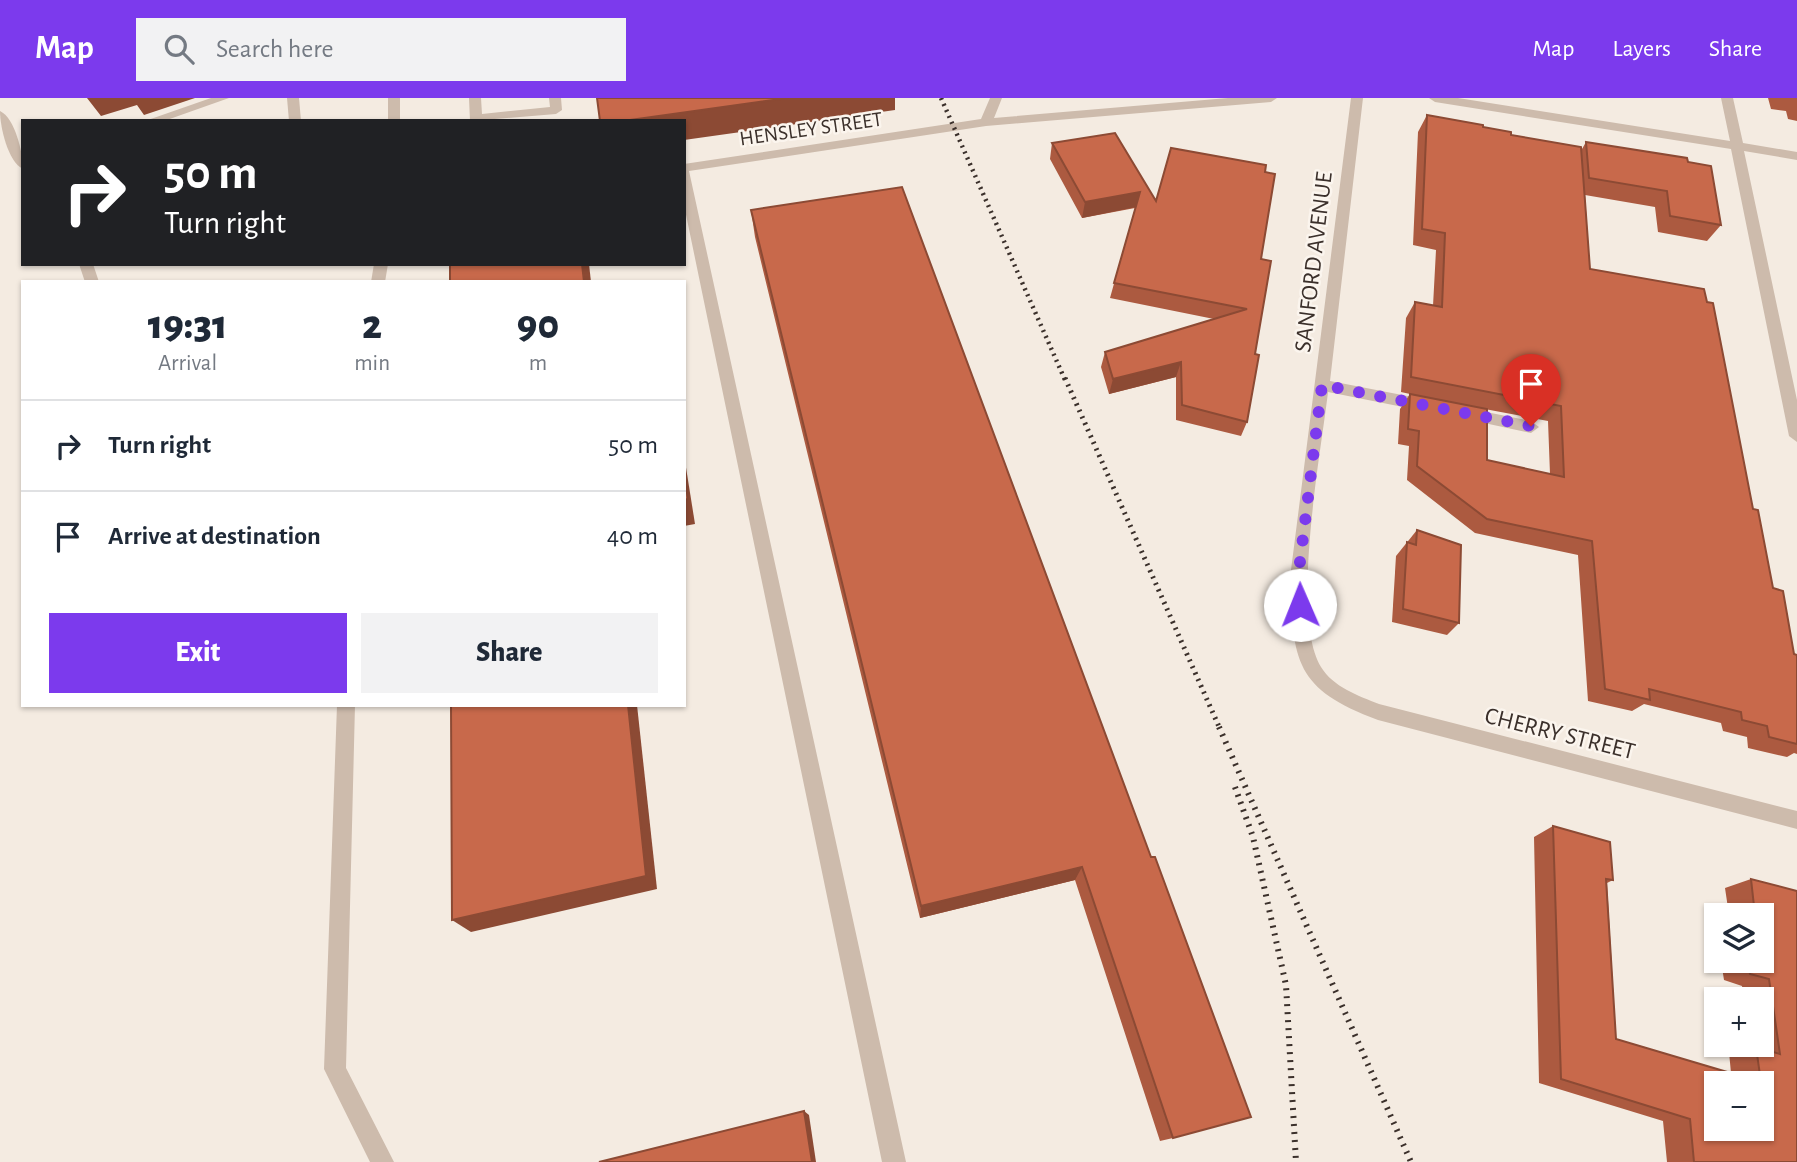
<!DOCTYPE html>
<meta charset="utf-8">
<style>
:root{--surface:#fff;--page:#f2f2f3;--text:#1f2937;--muted:#747a83;--line:#e0e1e3;--accent:#7c3aed}
body{margin:0;font-family:"Alegreya Sans",sans-serif;background:var(--page);color:var(--text);height:100vh;display:flex;flex-direction:column;font-size:26px;white-space:nowrap}
*{box-sizing:border-box;margin:0}
p{font-size:23px;color:var(--muted)}
.icon{flex:none;width:38px;height:38px;fill:none;stroke:currentColor;stroke-width:2;stroke-linecap:round;stroke-linejoin:round}
.map{position:relative;flex:1;overflow:hidden}
.drawer{position:absolute;left:21px;top:182px;width:665px;height:427px;display:flex;flex-direction:column;background:var(--surface);border-radius:0px;box-shadow:0 2px 5px #0004}
.drawer>*{flex:none}
.top-card{position:absolute;left:21px;top:21px;width:665px;height:147px;border-radius:0px;box-shadow:0 2px 5px #0004;background:#202124;color:#fff;overflow:hidden}
.controls{position:absolute;left:1704px;top:805px;display:grid;gap:14px}
.controls a{display:grid;place-items:center;width:70px;height:70px;border-radius:0px;background:var(--surface);box-shadow:0 2px 5px #0004;font-size:35px}
.pin{position:absolute;display:grid;place-items:center;width:60px;height:60px;color:#fff;margin:-72px -30px;border-radius:50% 50% 50% 0;rotate:-45deg;box-shadow:0 0 7px #0007}
.pin .icon{rotate:45deg}
.me{position:absolute;width:77px;margin:-38px;rotate:359deg;stroke-linejoin:round;filter:drop-shadow(0 0 5px #0008)}
.turn{display:flex;align-items:center;gap:24px;height:147px;padding:0 28px;font-size:32px}
.turn .icon{width:91px;height:91px;stroke-width:2.5}
.turn b{display:block;font-size:49px;line-height:60px}
.eta{display:flex;justify-content:space-evenly;align-items:center;height:119px;text-align:center}
.eta b{font-size:42px;font-weight:800;line-height:49px}
.action{display:flex;gap:14px;margin-top:auto;padding:14px 28px}
.action a{flex:1;height:80px;border-radius:0px;background:var(--accent);color:#fff;font-size:28px;font-weight:800;line-height:80px;text-align:center}
.action a+a{background:var(--page);color:var(--text)}
ul{padding:0;list-style:none}
li{display:flex;align-items:center;gap:21px;height:91px;padding:0 28px;border-top:2px solid var(--line)}
li div{flex:1}
li b{display:block;font-size:26px}
li em{font-style:normal}
header{display:flex;align-items:center;gap:42px;box-sizing:border-box;height:98px;padding:0 35px;background:var(--accent);color:#fff}
header strong{font-size:33px}
nav{display:flex;gap:38px;margin-inline-start:auto;font-size:24px}
.search{width:490px;height:63px;background:var(--page);display:flex;align-items:center;gap:18px;box-sizing:border-box;padding:0 24px;border-radius:0px;color:var(--muted);font-size:26px}
.map>svg:first-child{display:block}
.lines{fill:none;stroke-linecap:round;stroke-linejoin:round}
.minor{fill:#cdbbac;fill-rule:evenodd}
.rail-far2{stroke:#3b302b;stroke-width:4.5;stroke-dasharray:2 4.5;stroke-linecap:butt}
.rail-far1{stroke:#3b302b;stroke-width:5;stroke-dasharray:2 5;stroke-linecap:butt}
.rail{stroke:#3b302b;stroke-width:6;stroke-dasharray:2 6;stroke-linecap:butt}
.wall{fill:#ac5a40;fill-rule:evenodd}
.shaded-wall{fill:#8c4a34}
.building{fill:#c8694b;stroke:#8c4a34;stroke-width:2;fill-rule:evenodd}
.route{stroke:#7c3aed;stroke-width:12;stroke-dasharray:0 21.6}
.labels{text-anchor:middle;dominant-baseline:central;stroke-width:5;stroke-linejoin:round;paint-order:stroke}
.far-street-label{font-size:21px;fill:#3b302b;stroke:#fbf5ee}
.street-label{font-size:24px;fill:#3b302b;stroke:#fbf5ee}
</style>
<header>
<strong>Map</strong>
<div class="search"><svg class="icon" aria-label="search" viewBox="0 0 24 24"><circle cx="10" cy="10" r="6"/><path d="M15 15l6 6"/></svg>Search here</div>
<nav><a>Map</a><a>Layers</a><a>Share</a></nav>
</header>
<div class="map">
<svg width="1797" height="1064" viewBox="0 0 1797 1064">
<rect width="100%" height="100%" fill="#f4ebe1"/>
<g class="lines">
<g class="minor">
<path d="M211,0H229L164,23H145Z"/>
<path d="M287,0H299L301,23H289Z"/>
<rect x="388" y="0" width="12" height="23"/>
<path d="M469,0H481L482,16L550,9L549,0H561L562,12L556,16L470,23Z"/>
<path d="M990,0H1002L994,20L1228,0H1277L1271,4L986,28L689,73L906,1064H882L684,107V66L981,21Z"/>
<path d="M1351,0H1363L1330,283L1428,302L1436,308L1428,314L1328,294C1321,356 1290,518 1321,569C1333,589 1359,598 1379,606L1797,713V731L1378,622C1295,591 1293,564 1290,480Z"/>
<path d="M1429,0H1458L1730,43L1721,0H1733L1743,45L1797,54V62L1744,53L1797,302V344L1789,338L1731,51L1435,4Z"/>
<path d="M0,13C15,20 23,55 23,71C8,64 0,29 0,13Z"/>
<path d="M79,166H93L99,184H85Z"/>
<path d="M374,166H388L385,184H371Z"/>
<path d="M1466,310L1531,323L1539,329L1531,335L1461,320L1458,316L1461,312Z"/>
<path d="M337,607H355L346,970L394,1064H370L324,971Z"/>
</g>
<path class="rail-far2" d="M941,0L1065,282"/>
<path class="rail-far1" d="M1065,280L1220,631"/>
<g class="rail">
<path d="M1219,629L1411,1064"/>
<path d="M1235,689L1253,739L1286,887L1296,1064"/>
</g>
</g>
<g class="wall">
<path d="M1768,0H1797V23L1788,21L1786,13L1771,11Z"/>
<path d="M1427,17L1483,29L1511,37L1582,51L1586,44L1688,64L1721,127L1707,143L1658,134L1655,109L1585,97L1590,171L1753,411L1773,490L1794,556L1797,557V656L1794,655L1787,659L1748,650L1747,639L1723,633L1721,625L1644,606L1632,613L1588,603L1578,457L1475,435L1407,382L1409,348L1398,346L1400,311L1410,296L1401,294L1406,220L1415,204L1433,208L1436,152L1413,147L1418,34ZM1458,306L1548,323L1550,376L1487,362Z"/>
<path d="M1052,45L1156,103L1265,74L1255,256L1247,324L1241,338L1176,322V279L1109,296L1101,269L1105,254L1214,221L1110,200L1135,110L1082,120L1050,61Z"/>
<path d="M902,89L1173,1040L1160,1043L1075,782L920,820L755,139L751,112Z"/>
<path d="M1417,432L1459,525L1447,537L1392,524L1396,458Z"/>
<path d="M1553,728L1613,782L1607,785L1616,941L1731,975L1729,954L1750,950V947H1762V901H1744L1742,888L1724,882L1721,863H1762V817H1729L1725,790L1751,781L1797,793V1064H1667L1663,1023L1539,985L1534,739Z"/>
</g>
<g class="shaded-wall">
<path d="M87,0H195L144,17L137,7L101,18Z"/>
<path d="M788,0H895V12L684,42V23H623Z"/>
<path d="M1140,94L1136,109L1082,120L1085,104Z"/>
<path d="M582,166H589L591,184H584Z"/>
<path d="M1181,264L1176,279L1109,296L1113,281Z"/>
<path d="M684,357L695,426L684,428Z"/>
<path d="M628,607H637L657,791L471,834L452,822Z"/>
<path d="M1082,769L1075,782L920,820L921,808Z"/>
<path d="M804,1013L809,1017L816,1064H812Z"/>
</g>
<g class="building">
<path d="M597,0H788L623,23H600Z"/>
<path d="M1427,17L1483,27V29L1511,34V37L1581,49L1590,171L1704,191L1707,204L1713,205L1753,411L1758,412L1773,490L1783,493L1794,556L1797,557V646L1769,639L1767,628L1742,622L1741,614L1649,591L1650,602L1605,591L1592,443L1487,421L1417,368L1419,333L1408,331L1410,296L1487,311V362L1564,379L1561,308L1411,279L1415,204L1442,209L1445,135L1422,131Z"/>
<path d="M1115,35L1156,103L1171,50L1266,67L1265,74L1275,76L1261,161L1271,163L1255,256L1259,257L1247,324L1182,307L1181,264L1113,281L1105,254L1247,211L1114,185L1140,94L1085,104L1052,45Z"/>
<path d="M1586,44L1687,60L1688,64L1711,68L1721,127L1670,118L1667,93L1589,80Z"/>
<path d="M902,89L1151,759H1155L1251,1019L1173,1040L1082,769L921,808L751,112Z"/>
<path d="M450,166H582L584,184H450Z"/>
<path d="M684,378L688,401L684,402Z"/>
<path d="M1417,432L1461,447L1459,525L1403,511L1407,444L1416,447Z"/>
<path d="M451,607H628L646,778L452,822Z"/>
<path d="M1553,728L1610,744L1613,782L1606,781L1616,941L1761,984L1756,949L1780,956L1769,881L1750,876L1748,863H1762V817H1755L1751,781L1797,793V1064H1694L1690,1021L1561,981ZM1717,985H1762V1031H1717Z"/>
<path d="M804,1013L812,1064H599Z"/>
</g>
<g class="lines">
<path class="route" d="M1300,507L1298,480L1322,287L1531,328"/>
</g>
<g class="labels">
<g class="far-street-label">
<text transform="translate(811 31) rotate(-8)">HENSLEY STREET</text>
</g>
<g class="street-label">
<text transform="translate(1314 164) rotate(-83)">SANFORD AVENUE</text>
<text transform="translate(1560 636) rotate(14)">CHERRY STREET</text>
</g>
</g>
</svg>
<div class="controls">
<a><svg class="icon" aria-label="layers" viewBox="0 0 24 24"><path d="M12 4l9 5-9 5-9-5zM3 14l9 5 9-5"/></svg></a>
<a>+</a>
<a>−</a>
</div>
<div class="pin" style="left:1531px;top:328px;background:#d93025"><svg class="icon" aria-label="arrive" viewBox="0 0 24 24"><path d="M6 21V4h12l-3 4 3 4H6"/></svg></div>
<svg class="me" style="left:1300px;top:507px" viewBox="-20 -20 40 40"><circle r="19" fill="#fff"/><path d="M0-13L10 11 0 6-10 11z" fill="#7c3aed"/></svg>
<div class="top-card">
<div class="turn"><svg class="icon" aria-label="right" viewBox="0 0 24 24"><path d="M7 20v-9h11M14 6l5 5-5 5"/></svg><div><b>50 m</b>Turn right</div></div>
</div>
<section class="drawer">
<div class="eta">
<div><b>19:31</b><p>Arrival</p></div>
<div><b>2</b><p>min</p></div>
<div><b>90</b><p>m</p></div>
</div>
<ul>
<li><svg class="icon" aria-label="right" viewBox="0 0 24 24"><path d="M7 20v-9h11M14 6l5 5-5 5"/></svg><div><b>Turn right</b></div><em>50 m</em></li>
<li><svg class="icon" aria-label="arrive" viewBox="0 0 24 24"><path d="M6 21V4h12l-3 4 3 4H6"/></svg><div><b>Arrive at destination</b></div><em>40 m</em></li>
</ul>
<div class="action"><a>Exit</a><a>Share</a></div>
</section>
</div>
